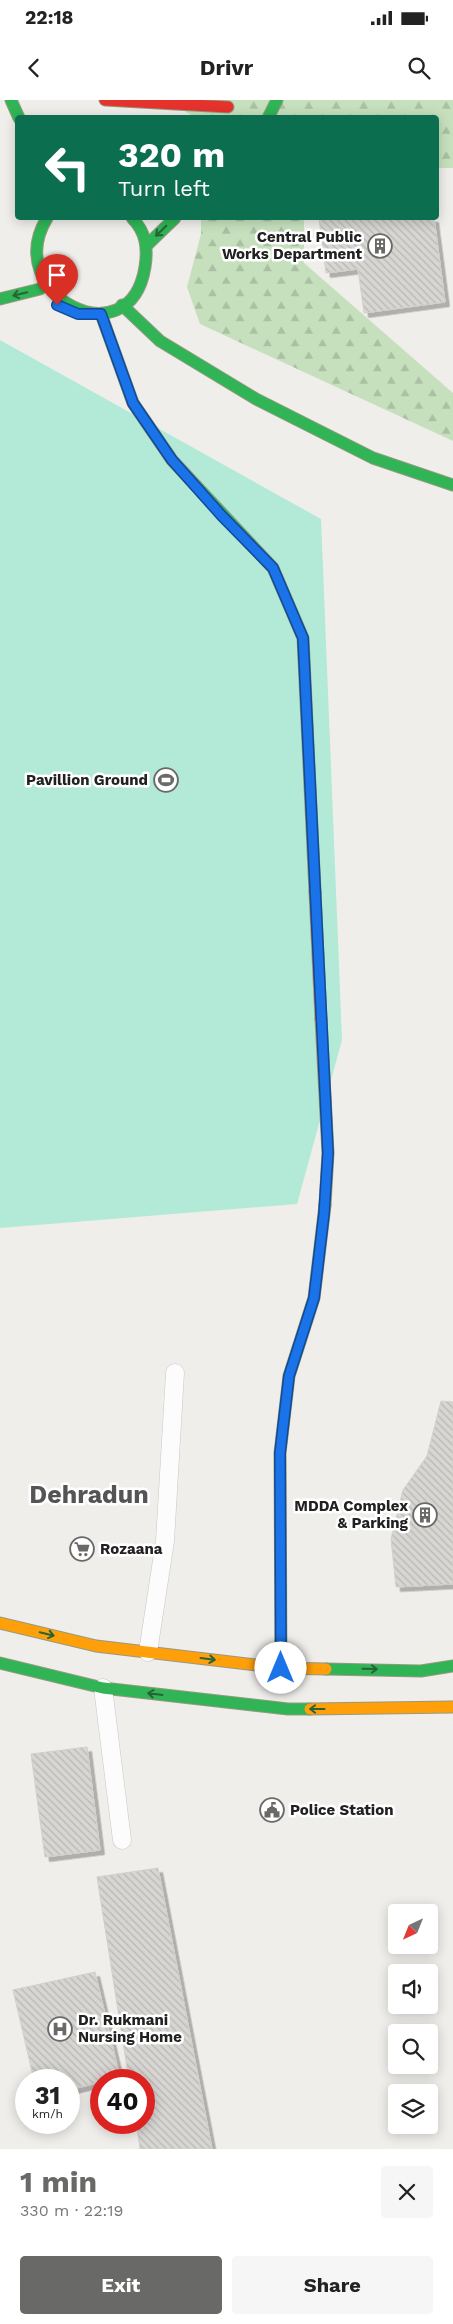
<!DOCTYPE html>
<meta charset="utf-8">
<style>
:root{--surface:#fff;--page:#f6f6f6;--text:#222;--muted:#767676;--accent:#696967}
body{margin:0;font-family:"Work Sans",sans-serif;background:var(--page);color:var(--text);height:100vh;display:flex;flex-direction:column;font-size:19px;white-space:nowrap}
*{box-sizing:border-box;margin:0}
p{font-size:16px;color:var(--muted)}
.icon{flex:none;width:28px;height:28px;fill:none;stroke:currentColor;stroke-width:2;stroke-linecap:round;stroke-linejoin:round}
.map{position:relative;height:2049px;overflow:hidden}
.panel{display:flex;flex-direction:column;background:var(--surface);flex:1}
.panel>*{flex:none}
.guide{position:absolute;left:15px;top:15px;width:424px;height:105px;border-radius:5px;box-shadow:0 2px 12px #0003;background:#0b6e4f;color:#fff;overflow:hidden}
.needle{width:32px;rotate:223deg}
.buttons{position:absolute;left:388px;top:1804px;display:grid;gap:10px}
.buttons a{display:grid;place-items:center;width:50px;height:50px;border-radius:5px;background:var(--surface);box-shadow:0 2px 12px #0003;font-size:25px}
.speed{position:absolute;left:15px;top:1969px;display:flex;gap:10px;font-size:25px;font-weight:700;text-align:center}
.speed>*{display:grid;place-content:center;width:65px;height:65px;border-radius:50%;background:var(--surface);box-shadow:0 2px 12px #0003;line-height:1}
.speed small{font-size:12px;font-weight:400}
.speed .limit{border:8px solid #d22;background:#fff;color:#111}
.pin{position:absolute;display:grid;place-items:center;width:42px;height:42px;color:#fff;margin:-51px -21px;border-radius:50% 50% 50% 0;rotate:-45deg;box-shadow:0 0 5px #0007}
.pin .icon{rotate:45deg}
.me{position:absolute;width:55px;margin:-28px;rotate:0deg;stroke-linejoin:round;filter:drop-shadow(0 0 4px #0008)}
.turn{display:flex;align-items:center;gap:18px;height:105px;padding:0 20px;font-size:22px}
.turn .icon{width:65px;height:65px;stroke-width:2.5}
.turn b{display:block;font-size:35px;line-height:42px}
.round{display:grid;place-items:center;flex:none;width:52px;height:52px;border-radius:5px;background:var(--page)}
.summary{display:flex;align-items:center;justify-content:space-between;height:85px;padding:0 20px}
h1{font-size:30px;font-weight:700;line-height:38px;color:var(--accent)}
.button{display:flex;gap:10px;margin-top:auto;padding:10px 20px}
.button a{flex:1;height:58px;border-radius:5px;background:var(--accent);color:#fff;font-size:20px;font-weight:700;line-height:58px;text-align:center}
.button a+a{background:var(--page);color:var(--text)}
.status{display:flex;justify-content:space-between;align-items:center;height:35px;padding:0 25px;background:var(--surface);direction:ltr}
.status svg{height:14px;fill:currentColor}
header{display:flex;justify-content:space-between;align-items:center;height:65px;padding:0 20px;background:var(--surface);font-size:22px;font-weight:700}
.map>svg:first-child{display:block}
.forest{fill:url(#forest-firs)}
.pitch{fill:#b2ead7}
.building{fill:url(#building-back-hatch);stroke:#d3d0cb;filter:url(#shadow)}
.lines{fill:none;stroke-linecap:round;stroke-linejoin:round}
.lane-casing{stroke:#c8c8c6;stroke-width:19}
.fast-casing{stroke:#969a80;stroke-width:13}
.slow-casing{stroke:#969a80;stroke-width:13}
.jam-casing{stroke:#969a80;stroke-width:13}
.lane{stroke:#fdfcfc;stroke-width:18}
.fast{stroke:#30b455;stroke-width:11}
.slow{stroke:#ff9f0a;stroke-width:11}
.jam{stroke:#e5322d;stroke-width:11}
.oneway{stroke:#286338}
.route-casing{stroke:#114b97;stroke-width:12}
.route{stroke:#1a73e8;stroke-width:9}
.labels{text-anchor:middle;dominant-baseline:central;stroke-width:5;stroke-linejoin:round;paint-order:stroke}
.poi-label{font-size:15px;font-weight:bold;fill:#212121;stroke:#fff;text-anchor:end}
.town-label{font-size:25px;font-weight:bold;fill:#545454;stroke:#fff}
</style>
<div class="status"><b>22:18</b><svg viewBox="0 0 49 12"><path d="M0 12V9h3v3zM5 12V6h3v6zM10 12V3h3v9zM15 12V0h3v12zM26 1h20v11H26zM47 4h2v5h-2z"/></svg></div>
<header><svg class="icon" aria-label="back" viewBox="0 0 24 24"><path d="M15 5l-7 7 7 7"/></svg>Drivr<svg class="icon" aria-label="search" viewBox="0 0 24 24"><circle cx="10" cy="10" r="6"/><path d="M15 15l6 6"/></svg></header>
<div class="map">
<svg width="453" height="2049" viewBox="0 0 453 2049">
<defs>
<pattern id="forest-firs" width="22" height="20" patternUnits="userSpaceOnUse" patternTransform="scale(1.25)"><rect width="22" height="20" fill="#c6e0bd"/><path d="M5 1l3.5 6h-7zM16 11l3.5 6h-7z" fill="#aac0a2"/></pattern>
<pattern id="building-back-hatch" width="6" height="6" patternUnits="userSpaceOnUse" patternTransform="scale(1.25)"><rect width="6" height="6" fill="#d7d6d2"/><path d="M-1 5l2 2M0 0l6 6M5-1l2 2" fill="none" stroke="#b8b7b4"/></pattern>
<filter id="shadow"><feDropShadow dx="4.5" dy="4.5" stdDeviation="0" flood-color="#0004"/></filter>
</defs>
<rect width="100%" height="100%" fill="#efeeea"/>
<g class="forest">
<path d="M168,0H453V68H436V18L194,17Z"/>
<path d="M201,118H304V163L453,293V341L200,224L187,187L201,134Z"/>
</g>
<path class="pitch" d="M0,240L321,419L342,940L297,1104L0,1128Z"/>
<g class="building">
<path d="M319,118H434L445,202L364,213L358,169L326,173Z"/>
<path d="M441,1301L453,1302V1484L396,1487L391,1439L403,1390L427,1356Z"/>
<path d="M87,1647L100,1750L45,1757L31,1654Z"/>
<path d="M158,1768L212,2049H140L136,2022H144V1980H129L97,1777Z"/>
<path d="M95,1872L120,1978L101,1980V1982L69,1990V1980H34L13,1890Z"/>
</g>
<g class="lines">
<g class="lane-casing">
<g id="lane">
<path d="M148,1552L165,1441L175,1273"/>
<path d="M103,1588L122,1740"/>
</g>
</g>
<g class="fast-casing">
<g id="fast">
<path d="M11,0L19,18"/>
<path d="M268,18L277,0"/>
<path d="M47,118C0,195 130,261 145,167C148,148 146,132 132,118"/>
<path d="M147,145L175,118"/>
<path d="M0,199L40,189"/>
<path d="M122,205L160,241L256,299L373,358L453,385"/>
<path d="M101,214L133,303L172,360L273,468L303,538L315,792"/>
<path d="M0,1563L103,1588L288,1609H310"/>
<path d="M281,1568L280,1353L289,1276L314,1198L325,1105"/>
<path d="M326,1569L421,1571L453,1566"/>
</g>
</g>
<g class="slow-casing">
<g id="slow">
<path d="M321,919L328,1053L325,1105"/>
<path d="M0,1523L96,1546L281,1568L326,1569"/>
<path d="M310,1609L453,1607"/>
</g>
</g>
<g class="jam-casing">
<g id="jam">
<path d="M105,0L228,7"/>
<path d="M315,792L321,919"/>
</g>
</g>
<use href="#lane" class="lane"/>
<use href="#fast" class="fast"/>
<use href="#slow" class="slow"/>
<use href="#jam" class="jam"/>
</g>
<defs><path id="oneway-shaft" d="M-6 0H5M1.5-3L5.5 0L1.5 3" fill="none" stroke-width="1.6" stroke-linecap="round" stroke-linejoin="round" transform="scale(1.25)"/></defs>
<g class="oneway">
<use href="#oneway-shaft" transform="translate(161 131) rotate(136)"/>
<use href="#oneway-shaft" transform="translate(20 194) rotate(166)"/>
<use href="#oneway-shaft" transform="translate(47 1534) rotate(13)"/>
<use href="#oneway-shaft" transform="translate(208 1559) rotate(7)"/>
<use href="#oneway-shaft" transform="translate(370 1569) rotate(1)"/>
<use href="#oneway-shaft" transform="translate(155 1594) rotate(-173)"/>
<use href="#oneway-shaft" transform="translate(317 1609) rotate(180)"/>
</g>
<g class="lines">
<g class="route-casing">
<path id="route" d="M57,205L78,214H101L133,303L172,360L222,416L273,468L303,538L328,1053L324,1114L314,1198L289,1276L280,1353L281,1568"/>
</g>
<use href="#route" class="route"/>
</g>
<defs>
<g id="building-ring" transform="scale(1.25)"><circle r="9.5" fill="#fff" stroke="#696967" stroke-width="1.5"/><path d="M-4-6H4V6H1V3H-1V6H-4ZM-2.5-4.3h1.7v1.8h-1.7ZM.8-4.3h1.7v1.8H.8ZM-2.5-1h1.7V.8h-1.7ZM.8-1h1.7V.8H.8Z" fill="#696967"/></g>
<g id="stadium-ring" transform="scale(1.25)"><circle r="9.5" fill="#fff" stroke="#696967" stroke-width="1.5"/><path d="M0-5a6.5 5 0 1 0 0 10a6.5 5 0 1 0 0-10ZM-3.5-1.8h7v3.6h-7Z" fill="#696967"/></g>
<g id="supermarket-ring" transform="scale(1.25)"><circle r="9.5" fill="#fff" stroke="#696967" stroke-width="1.5"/><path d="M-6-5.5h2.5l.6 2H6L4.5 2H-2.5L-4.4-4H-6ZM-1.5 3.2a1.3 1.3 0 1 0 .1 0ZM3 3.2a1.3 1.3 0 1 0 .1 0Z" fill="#696967"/></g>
<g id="civic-ring" transform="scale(1.25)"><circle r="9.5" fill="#fff" stroke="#696967" stroke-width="1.5"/><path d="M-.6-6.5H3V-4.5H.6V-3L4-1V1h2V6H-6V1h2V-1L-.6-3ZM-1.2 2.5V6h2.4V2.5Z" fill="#696967"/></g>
<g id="hospital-ring" transform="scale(1.25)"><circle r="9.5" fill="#fff" stroke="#696967" stroke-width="1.5"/><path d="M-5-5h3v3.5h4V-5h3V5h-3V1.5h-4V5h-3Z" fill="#696967"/></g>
</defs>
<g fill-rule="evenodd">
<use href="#building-ring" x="380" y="146"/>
<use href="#stadium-ring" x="166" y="680"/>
<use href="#building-ring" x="425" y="1415"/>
<use href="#supermarket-ring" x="82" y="1449"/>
<use href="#civic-ring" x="272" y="1710"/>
<use href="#hospital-ring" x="60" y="1929"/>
</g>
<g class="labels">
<g class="poi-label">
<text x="362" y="137">Central Public<tspan x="362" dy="17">Works Department</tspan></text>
<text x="148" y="680">Pavillion Ground</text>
<text x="408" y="1406">MDDA Complex<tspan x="408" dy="17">&amp; Parking</tspan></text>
<text x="100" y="1449" text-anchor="start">Rozaana</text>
<text x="290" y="1710" text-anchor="start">Police Station</text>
<text x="78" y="1920" text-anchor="start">Dr. Rukmani<tspan x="78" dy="17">Nursing Home</tspan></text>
</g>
<g class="town-label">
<text x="89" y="1394">Dehradun</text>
</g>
</g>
</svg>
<div class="buttons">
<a><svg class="needle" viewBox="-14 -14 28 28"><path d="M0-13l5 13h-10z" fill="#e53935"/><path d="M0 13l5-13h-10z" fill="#767676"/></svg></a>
<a><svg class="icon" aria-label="sound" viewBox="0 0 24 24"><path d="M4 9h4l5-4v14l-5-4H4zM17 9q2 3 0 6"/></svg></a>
<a><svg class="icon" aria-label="search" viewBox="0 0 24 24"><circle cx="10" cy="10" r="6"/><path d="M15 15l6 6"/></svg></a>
<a><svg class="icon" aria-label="layers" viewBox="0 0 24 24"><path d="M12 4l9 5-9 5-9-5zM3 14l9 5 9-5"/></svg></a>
</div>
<div class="speed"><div>31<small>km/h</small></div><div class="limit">40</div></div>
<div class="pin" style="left:57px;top:205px;background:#d93025"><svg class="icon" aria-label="arrive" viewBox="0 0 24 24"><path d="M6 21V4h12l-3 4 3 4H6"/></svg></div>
<svg class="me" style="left:281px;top:1568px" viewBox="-20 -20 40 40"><circle r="19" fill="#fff"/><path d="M0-13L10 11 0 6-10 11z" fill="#1a73e8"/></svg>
<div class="guide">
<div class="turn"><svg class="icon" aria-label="left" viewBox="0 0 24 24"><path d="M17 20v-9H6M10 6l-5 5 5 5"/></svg><div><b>320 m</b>Turn left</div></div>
</div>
</div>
<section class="panel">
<div class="summary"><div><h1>1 min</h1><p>330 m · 22:19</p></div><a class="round"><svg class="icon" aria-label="close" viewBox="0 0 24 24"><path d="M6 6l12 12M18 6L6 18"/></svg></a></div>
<div class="button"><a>Exit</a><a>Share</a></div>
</section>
